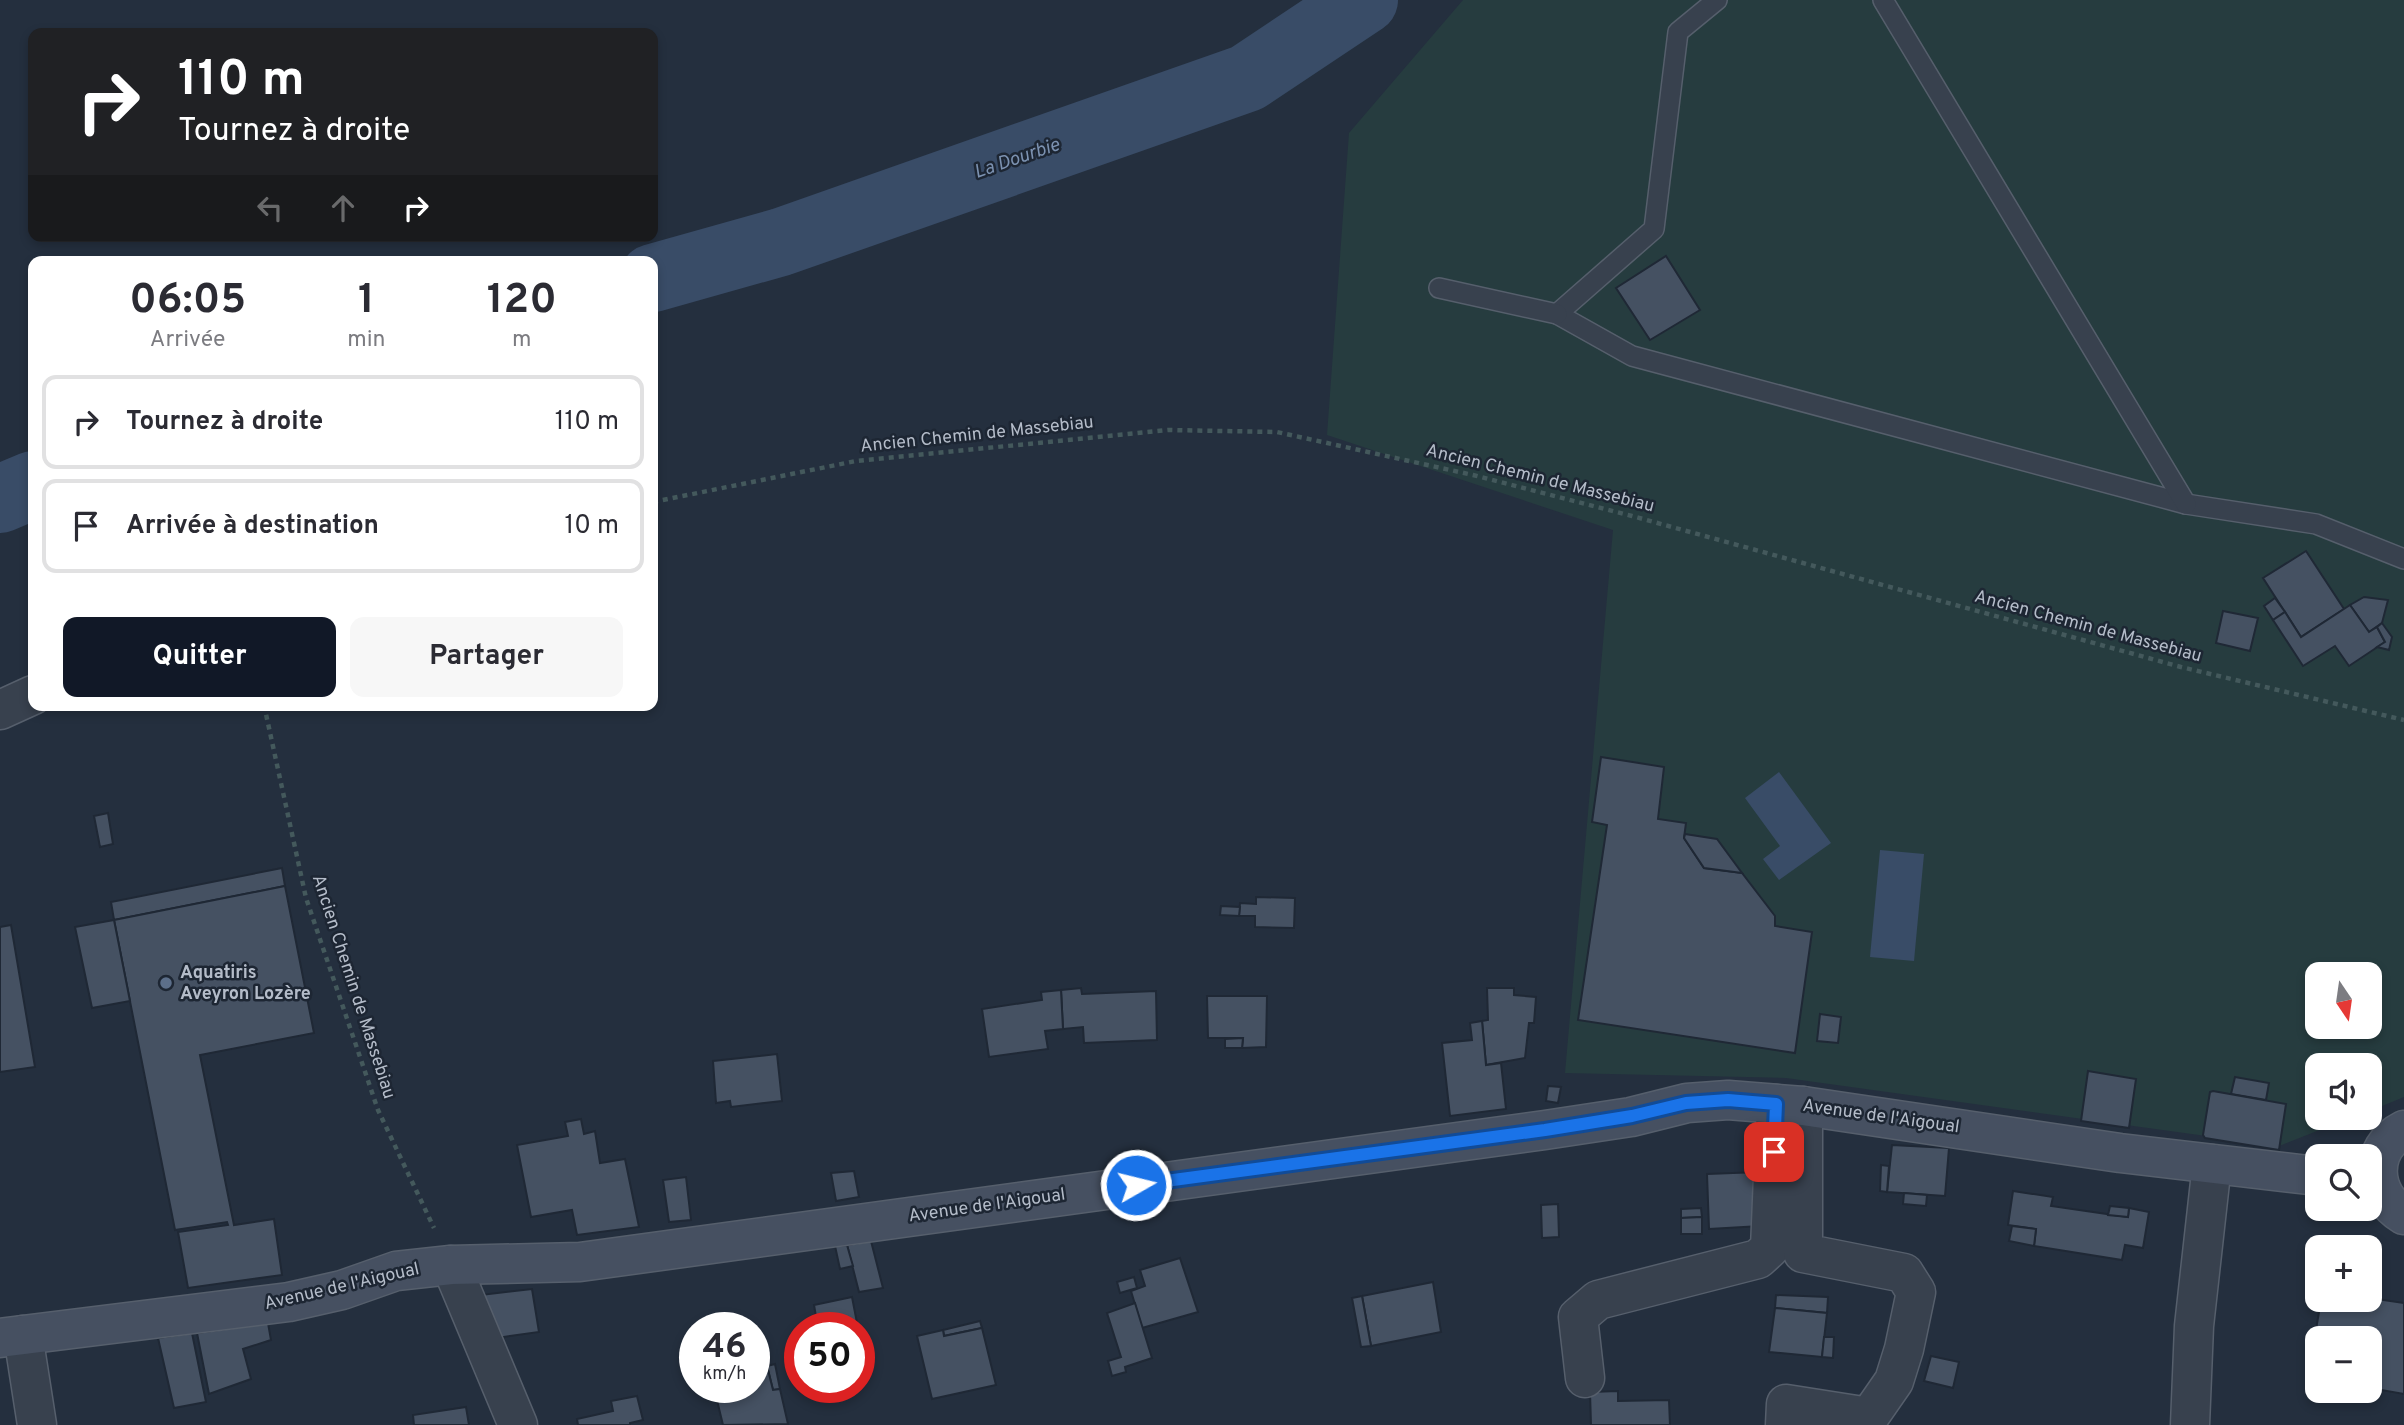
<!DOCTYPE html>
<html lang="fr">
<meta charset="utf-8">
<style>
:root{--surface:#fff;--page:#f7f7f7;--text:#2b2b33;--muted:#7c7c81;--line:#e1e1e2;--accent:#111827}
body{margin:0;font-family:Overpass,sans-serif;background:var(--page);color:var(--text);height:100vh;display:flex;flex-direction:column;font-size:26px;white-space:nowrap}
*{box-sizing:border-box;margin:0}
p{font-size:23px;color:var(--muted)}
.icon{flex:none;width:38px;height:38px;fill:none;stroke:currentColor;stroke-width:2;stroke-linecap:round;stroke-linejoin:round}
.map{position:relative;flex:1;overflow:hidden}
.side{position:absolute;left:28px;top:256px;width:630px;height:455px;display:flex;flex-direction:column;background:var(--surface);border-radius:14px;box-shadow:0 4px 10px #0003}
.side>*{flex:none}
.top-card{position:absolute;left:28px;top:28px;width:630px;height:214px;border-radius:14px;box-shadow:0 4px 10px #0003;background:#202124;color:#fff;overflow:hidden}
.needle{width:46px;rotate:167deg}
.tools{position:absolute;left:2305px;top:962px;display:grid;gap:14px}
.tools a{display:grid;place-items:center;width:77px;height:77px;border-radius:14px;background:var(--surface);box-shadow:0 4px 10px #0003;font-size:35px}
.speed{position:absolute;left:679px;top:1312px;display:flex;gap:14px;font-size:35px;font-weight:700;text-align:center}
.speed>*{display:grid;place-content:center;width:91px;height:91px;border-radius:50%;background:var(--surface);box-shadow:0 4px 10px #0003;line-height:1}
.speed small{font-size:18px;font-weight:400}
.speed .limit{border:10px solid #d22;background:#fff;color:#111}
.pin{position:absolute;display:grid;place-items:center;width:60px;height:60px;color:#fff;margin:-30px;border-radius:14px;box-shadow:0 4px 10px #0006}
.me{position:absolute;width:77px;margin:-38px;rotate:82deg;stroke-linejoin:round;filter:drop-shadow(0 0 5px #0008)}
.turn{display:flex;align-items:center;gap:24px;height:147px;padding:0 35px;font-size:32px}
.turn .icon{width:91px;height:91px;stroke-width:2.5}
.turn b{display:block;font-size:49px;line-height:60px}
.lanes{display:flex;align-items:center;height:66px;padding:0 35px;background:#0003;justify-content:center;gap:35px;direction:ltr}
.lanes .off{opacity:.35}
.eta{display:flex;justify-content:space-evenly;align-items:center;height:119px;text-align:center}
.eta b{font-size:42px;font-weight:700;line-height:49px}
.button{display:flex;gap:14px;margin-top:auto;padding:14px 35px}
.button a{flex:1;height:80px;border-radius:14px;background:var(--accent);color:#fff;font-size:28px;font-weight:700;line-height:80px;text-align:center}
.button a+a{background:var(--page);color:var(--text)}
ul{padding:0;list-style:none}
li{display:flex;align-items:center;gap:21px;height:94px;margin:0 14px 10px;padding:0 21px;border:4px solid var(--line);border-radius:14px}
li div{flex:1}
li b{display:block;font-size:26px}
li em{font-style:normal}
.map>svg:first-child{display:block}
.green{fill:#263c3f;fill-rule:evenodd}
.water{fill:#394c67}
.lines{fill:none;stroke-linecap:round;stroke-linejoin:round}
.river{stroke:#394c67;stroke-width:68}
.building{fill:#455162;stroke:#1f2835;stroke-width:2}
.lane-casing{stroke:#565f6c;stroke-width:22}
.street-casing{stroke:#565f6c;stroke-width:41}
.secondary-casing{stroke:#565f6c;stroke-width:41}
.path{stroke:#44595c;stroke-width:4.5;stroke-dasharray:5 5;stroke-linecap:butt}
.lane{stroke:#38414e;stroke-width:19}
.street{stroke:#38414e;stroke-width:38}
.secondary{stroke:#465061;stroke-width:38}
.route-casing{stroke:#114b97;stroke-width:18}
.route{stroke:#1a73e8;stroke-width:12}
.service-dot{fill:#5c6f8a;stroke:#1d2633;stroke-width:2.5}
.labels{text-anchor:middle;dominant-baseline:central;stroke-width:5;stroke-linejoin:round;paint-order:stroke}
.street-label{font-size:18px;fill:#b4bcc9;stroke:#1d2633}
.poi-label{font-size:18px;font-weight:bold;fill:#b4bcc9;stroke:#1d2633;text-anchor:start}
.water-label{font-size:19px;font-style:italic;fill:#7c92b1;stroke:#1d2633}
</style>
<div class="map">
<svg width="2404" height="1425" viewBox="0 0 2404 1425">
<rect width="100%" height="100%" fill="#242f3e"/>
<path class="green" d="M1463,0H2404V1097L2370,1111V1066H2317V1118H2350L2279,1146L1786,1078L1565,1073L1613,530L1327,435L1349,133ZM2317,975H2370V1027H2317Z"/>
<g class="water">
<path d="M1779,772L1831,843L1779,880L1763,859L1780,846L1745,798Z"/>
<path d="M1880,850L1924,854L1914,961L1870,957Z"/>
</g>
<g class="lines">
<g class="river">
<path d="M653,278L781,242L1247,78L1364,0"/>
<path d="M0,499L33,485"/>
</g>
</g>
<g class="building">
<path d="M1666,256L1700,310L1650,340L1616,288Z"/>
<path d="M2306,551L2344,609L2301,637L2263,578Z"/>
<path d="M2364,597L2388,600L2382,623L2369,632L2350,605Z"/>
<path d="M2275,598L2285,612L2273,620L2264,606Z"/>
<path d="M2350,605L2369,632L2377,627L2385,642L2349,666L2335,646L2303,666L2273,620L2285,612L2301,637Z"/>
<path d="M2223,611L2258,618L2250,651L2216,643Z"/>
<path d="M2382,623L2392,637L2389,650L2377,647L2385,642L2377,627Z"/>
<path d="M1601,757L1664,767L1658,819L1686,823L1684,838L1704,868L1742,873L1775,916V926L1812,932L1795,1053L1578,1020L1607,825L1592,822Z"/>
<path d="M108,813L113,844L100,847L94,816Z"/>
<path d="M1685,834L1717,839L1742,873L1704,868L1684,838Z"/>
<path d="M282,868L285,886L114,920L111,902Z"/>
<path d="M285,886L314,1033L200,1055L234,1225L274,1219L282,1275L188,1288L178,1232L228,1225L227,1222L175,1230L114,920Z"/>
<path d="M1256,897L1295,898L1294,928L1255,927V916H1239L1240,903L1256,904Z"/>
<path d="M1221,906L1240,907L1239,916L1220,915Z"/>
<path d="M114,920L130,1001L92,1008L75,927Z"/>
<path d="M11,925L35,1067L0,1072V927Z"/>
<path d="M1081,988L1082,994L1156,991L1157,1040L1084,1043L1083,1027L1063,1029L1061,990Z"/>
<path d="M1487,988H1514V995L1536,997L1534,1023H1529L1525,1058L1486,1065L1482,1021L1488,1020Z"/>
<path d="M1061,990L1063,1029L1045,1031L1048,1049L989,1057L982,1009L1042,1000L1041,992Z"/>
<path d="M1207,996H1267L1266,1047L1242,1048L1243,1038H1208Z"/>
<path d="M1820,1014L1841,1017L1838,1043L1817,1041Z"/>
<path d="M1482,1021L1486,1065L1501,1063L1506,1109L1450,1116L1442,1043L1472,1040L1470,1023Z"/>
<path d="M1243,1038L1242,1048H1225V1039Z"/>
<path d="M777,1054L782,1101L731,1107L730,1101L716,1103L713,1061Z"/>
<path d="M2088,1071L2136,1079L2129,1128L2081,1121Z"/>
<path d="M2235,1077L2269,1083L2266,1100L2231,1094Z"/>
<path d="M1548,1086L1561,1087L1558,1103L1546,1101Z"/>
<path d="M2213,1091L2286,1104L2279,1150L2205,1138L2203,1135L2210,1092Z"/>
<path d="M581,1119L584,1134L595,1131L600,1163L625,1159L639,1227L577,1235L572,1210L531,1217L517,1145L568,1136L565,1122Z"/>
<path d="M1892,1145L1949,1148L1945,1196L1887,1192Z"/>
<path d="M1881,1165L1889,1166L1887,1192L1880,1191Z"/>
<path d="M854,1171L859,1197L836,1201L831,1173Z"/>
<path d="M1759,1172L1761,1226L1709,1229L1707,1174Z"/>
<path d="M686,1177L691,1220L669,1222L663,1180Z"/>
<path d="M2013,1191L2053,1197L2051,1206L2128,1217L2129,1208L2149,1212L2143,1248L2125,1245L2122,1260L2034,1246L2036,1229L2008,1225Z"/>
<path d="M1904,1193L1927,1195L1926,1206L1903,1204Z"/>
<path d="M1558,1204L1559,1237L1542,1238L1541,1205Z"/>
<path d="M2110,1206L2129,1208L2128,1217L2108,1215Z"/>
<path d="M1701,1208L1702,1217L1681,1218V1209Z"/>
<path d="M1702,1217V1234H1681V1218Z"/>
<path d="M2012,1226L2036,1229L2034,1246L2009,1241Z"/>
<path d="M871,1241L883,1288L859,1292L847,1245Z"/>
<path d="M847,1245L853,1266L840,1269L835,1246Z"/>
<path d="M1180,1258L1198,1312L1142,1328L1131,1291L1145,1286L1140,1270Z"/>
<path d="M1134,1277L1137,1288L1120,1293L1117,1282Z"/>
<path d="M1433,1282L1441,1332L1371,1346L1362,1296Z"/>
<path d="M532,1289L539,1332L503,1337L504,1349L472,1296Z"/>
<path d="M1776,1295L1828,1297L1827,1313L1775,1308Z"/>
<path d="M1362,1296L1371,1346L1361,1347L1352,1298Z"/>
<path d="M852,1297L858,1328H818L814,1305Z"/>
<path d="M2370,1298L2404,1303V1394L2370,1388V1339H2317V1379L2308,1377L2321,1300H2370Z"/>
<path d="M1135,1303L1152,1358L1125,1367L1126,1372L1112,1376L1108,1361L1121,1357L1107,1313Z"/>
<path d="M1775,1308L1827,1313L1822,1357L1769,1352Z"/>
<path d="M980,1321L982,1328L944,1336L943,1330Z"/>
<path d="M268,1323L271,1340L243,1349L251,1379L209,1394L197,1333Z"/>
<path d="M982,1328L996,1385L932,1399L917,1336L943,1330L944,1336Z"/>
<path d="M192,1333L206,1402L174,1408L158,1338Z"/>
<path d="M1824,1337H1834L1833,1358L1822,1357Z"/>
<path d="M1931,1356L1959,1362L1953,1388L1924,1381Z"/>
<path d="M775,1364L780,1389L773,1390L767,1366Z"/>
<path d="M767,1366L773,1390L780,1389L788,1424L723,1425L714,1388H754V1368Z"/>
<path d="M1618,1391V1401L1669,1400L1670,1425H1591L1590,1392Z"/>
<path d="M637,1396L643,1420L630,1423V1425H578L577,1419L613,1411L611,1401Z"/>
<path d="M466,1407L469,1425H414L413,1415Z"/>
</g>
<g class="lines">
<g class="lane-casing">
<g id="lane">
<path d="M1717,0L1678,32L1654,229L1557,314L1632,356L2186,504L2316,524L2404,559"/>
<path d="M1883,0L2186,504"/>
<path d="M1439,288L1557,314"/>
</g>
</g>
<g class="street-casing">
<g id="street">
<path d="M0,710L33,695"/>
<path d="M451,1265L518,1425"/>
<path d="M23,1335L37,1425"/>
<path d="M1585,1378L1578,1317L1598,1300L1758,1259L1770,1248L1776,1104"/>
<path d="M1785,1425L1786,1404L1869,1417L1894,1381L1904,1349L1916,1292L1904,1273L1803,1253V1106"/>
<path d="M2190,1425L2194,1326L2212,1164"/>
</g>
</g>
<g class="secondary-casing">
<g id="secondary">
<path d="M2404,1130C2368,1148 2370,1195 2404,1215"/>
<path d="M0,1338L289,1302L342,1290L396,1271L451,1265L580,1262L1545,1130L1631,1117L1687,1103L1728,1100L1803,1106L2120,1153L2317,1176"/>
</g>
</g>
<g class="path">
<path d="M653,502L856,461L1168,430L1277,432L1473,475L1632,516L2181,667L2404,720"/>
<path d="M264,705L306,898L378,1110L434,1228"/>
</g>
<use href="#lane" class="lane"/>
<use href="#street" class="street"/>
<use href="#secondary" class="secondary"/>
</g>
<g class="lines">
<g class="route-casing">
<path id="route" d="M1136,1185L1545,1130L1632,1116L1686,1103L1728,1100L1776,1104L1774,1152"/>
</g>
<use href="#route" class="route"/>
</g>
<circle class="service-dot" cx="166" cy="983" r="7"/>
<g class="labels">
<g class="street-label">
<text transform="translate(977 435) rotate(-6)">Ancien Chemin de Massebiau</text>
<text transform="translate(1540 479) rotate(14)">Ancien Chemin de Massebiau</text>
<text transform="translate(2088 627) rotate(15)">Ancien Chemin de Massebiau</text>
<text transform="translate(353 987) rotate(72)">Ancien Chemin de Massebiau</text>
<text transform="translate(1881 1117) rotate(8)">Avenue de l'Aigoual</text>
<text transform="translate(987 1206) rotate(-8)">Avenue de l'Aigoual</text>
<text transform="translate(342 1287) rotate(-13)">Avenue de l'Aigoual</text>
</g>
<g class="poi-label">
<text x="180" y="973">Aquatiris<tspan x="180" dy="21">Aveyron Lozère</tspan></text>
</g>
<g class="water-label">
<text transform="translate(1017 159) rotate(-19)">La Dourbie</text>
</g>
</g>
</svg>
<div class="tools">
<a><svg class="needle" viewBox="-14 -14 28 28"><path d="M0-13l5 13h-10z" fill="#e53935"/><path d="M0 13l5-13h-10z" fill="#7c7c81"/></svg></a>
<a><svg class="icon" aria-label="sound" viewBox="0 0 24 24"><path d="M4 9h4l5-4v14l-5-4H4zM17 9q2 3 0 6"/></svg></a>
<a><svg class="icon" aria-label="search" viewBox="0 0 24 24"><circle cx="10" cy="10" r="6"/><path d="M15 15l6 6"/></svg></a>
<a>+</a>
<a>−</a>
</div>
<div class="speed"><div>46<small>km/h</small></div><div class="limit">50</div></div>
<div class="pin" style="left:1774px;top:1152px;background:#d93025"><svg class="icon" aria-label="arrive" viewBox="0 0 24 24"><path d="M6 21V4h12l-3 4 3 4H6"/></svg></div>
<svg class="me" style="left:1136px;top:1185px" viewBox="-20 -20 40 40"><circle r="17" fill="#1a73e8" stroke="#fff" stroke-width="3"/><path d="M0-11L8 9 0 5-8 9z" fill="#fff"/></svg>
<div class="top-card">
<div class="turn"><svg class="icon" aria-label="right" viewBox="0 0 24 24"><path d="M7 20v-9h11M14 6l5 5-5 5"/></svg><div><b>110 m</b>Tournez à droite</div></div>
<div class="lanes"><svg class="icon off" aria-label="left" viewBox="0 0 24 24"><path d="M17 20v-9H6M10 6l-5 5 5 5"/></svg><svg class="icon off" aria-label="ahead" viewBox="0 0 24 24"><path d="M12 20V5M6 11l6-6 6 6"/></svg><svg class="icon" aria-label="right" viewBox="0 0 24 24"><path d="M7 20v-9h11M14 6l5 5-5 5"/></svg></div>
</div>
<section class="side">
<div class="eta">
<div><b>06:05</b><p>Arrivée</p></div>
<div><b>1</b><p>min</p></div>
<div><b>120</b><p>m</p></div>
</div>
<ul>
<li><svg class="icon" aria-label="right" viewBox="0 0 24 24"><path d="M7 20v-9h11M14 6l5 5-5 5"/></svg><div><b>Tournez à droite</b></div><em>110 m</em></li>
<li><svg class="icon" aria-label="arrive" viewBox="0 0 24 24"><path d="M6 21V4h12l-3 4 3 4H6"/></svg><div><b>Arrivée à destination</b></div><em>10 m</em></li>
</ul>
<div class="button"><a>Quitter</a><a>Partager</a></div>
</section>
</div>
